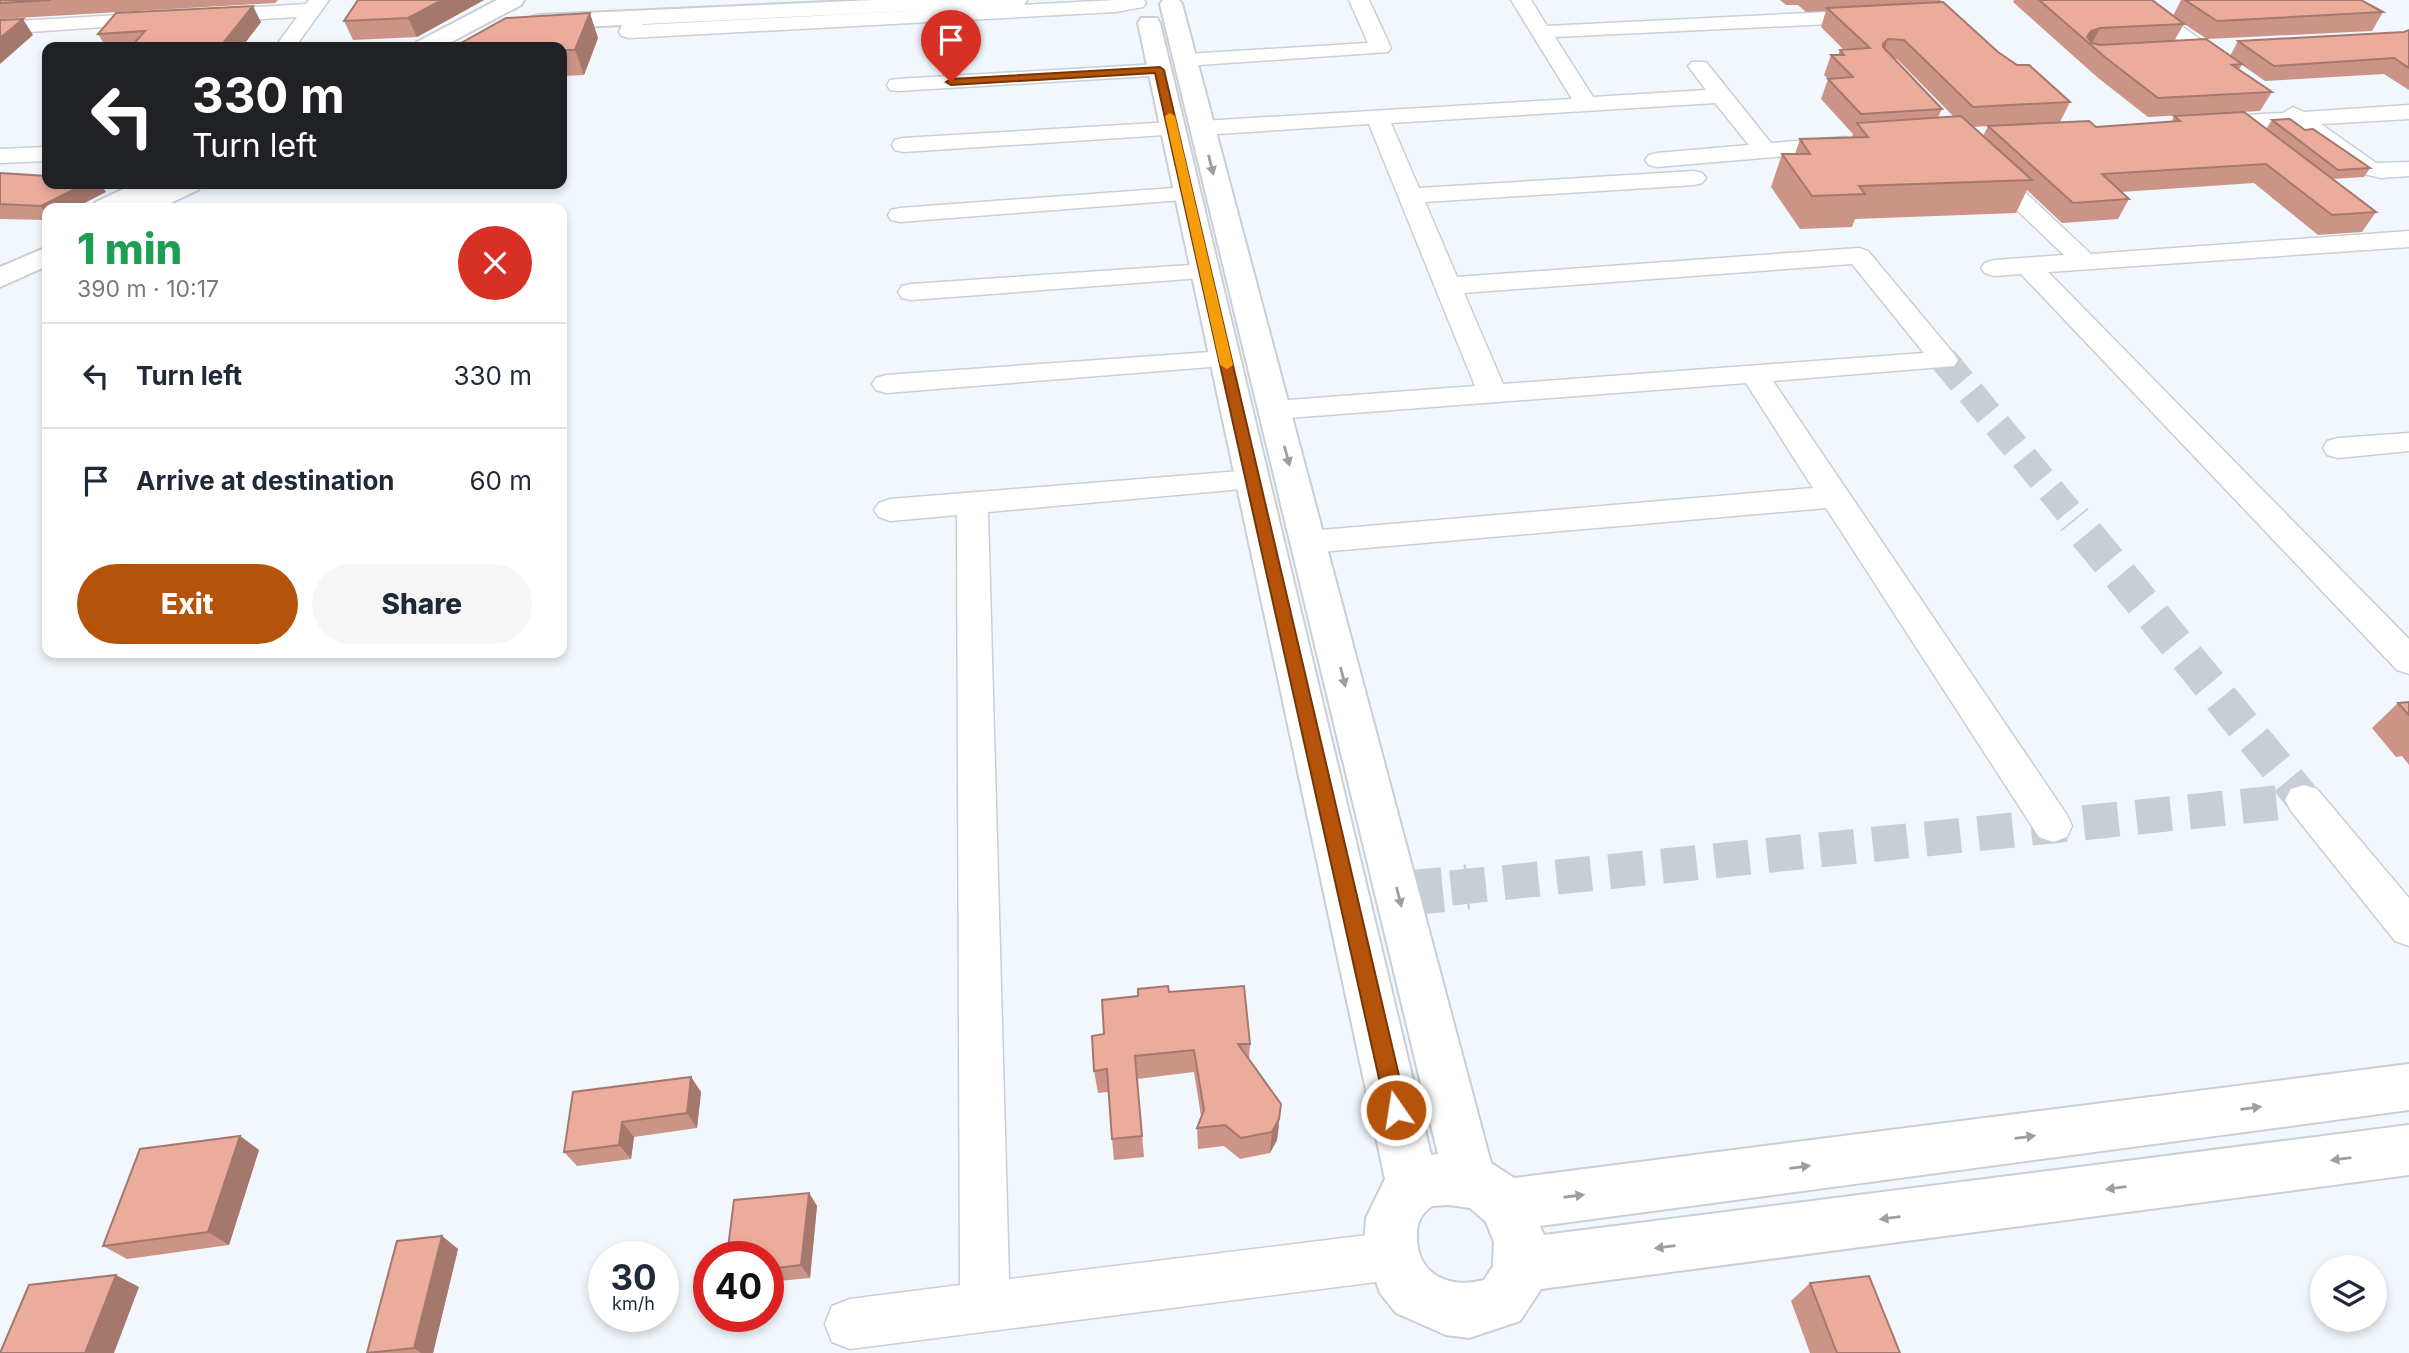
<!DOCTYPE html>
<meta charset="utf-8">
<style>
:root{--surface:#fff;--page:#f6f6f7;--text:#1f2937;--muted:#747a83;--line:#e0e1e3;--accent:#b45309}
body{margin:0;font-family:Inter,sans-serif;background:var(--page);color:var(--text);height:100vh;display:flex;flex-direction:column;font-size:26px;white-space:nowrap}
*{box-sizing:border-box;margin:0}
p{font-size:23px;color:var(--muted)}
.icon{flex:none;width:38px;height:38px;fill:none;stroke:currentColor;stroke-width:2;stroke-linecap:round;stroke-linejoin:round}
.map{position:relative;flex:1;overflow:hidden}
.details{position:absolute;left:42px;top:203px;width:525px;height:455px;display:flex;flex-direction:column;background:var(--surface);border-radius:14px;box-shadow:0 4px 10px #0003}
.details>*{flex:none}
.hud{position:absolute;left:42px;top:42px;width:525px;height:147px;border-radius:14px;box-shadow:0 4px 10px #0003;background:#202124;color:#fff;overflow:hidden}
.buttons{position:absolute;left:2310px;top:1255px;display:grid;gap:14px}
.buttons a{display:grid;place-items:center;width:77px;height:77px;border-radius:50%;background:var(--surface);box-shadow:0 4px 10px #0003;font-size:35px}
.speed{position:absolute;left:588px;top:1241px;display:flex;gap:14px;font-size:35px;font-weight:700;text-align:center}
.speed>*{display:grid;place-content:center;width:91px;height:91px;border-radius:50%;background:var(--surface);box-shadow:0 4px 10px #0003;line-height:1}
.speed small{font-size:18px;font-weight:400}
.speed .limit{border:10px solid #d22;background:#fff;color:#111}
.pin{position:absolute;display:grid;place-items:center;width:60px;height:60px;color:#fff;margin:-72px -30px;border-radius:50% 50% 50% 0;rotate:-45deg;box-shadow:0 0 7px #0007}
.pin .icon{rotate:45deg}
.me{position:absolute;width:77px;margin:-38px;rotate:347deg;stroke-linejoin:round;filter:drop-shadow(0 0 5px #0008)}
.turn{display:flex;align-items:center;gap:24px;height:147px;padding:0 35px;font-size:32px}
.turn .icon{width:91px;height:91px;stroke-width:2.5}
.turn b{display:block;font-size:49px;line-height:60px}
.round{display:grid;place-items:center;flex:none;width:74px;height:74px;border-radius:37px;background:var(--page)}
.overview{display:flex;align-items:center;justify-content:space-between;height:119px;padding:0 35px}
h1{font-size:42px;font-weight:800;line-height:52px;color:#1e9e55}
.primary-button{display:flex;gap:14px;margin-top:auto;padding:14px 35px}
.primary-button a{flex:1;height:80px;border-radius:42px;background:var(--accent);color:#fff;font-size:28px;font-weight:800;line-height:80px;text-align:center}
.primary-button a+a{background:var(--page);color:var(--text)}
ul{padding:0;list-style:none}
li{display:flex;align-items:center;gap:21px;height:105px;padding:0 35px;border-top:2px solid var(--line)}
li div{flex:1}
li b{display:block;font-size:26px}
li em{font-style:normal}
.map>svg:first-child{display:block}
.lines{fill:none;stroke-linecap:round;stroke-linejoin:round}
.street-tunnel-far2{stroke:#c8ced2;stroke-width:28;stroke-dasharray:28 14;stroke-linecap:butt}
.street-tunnel-far1{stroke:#c8ced2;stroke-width:35;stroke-dasharray:35 18;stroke-linecap:butt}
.street-tunnel{stroke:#c8ced2;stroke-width:45;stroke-dasharray:45 23;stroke-linecap:butt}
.street-casing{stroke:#c9cfd4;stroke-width:3}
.secondary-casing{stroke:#c9cfd4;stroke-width:4}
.street{fill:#fff;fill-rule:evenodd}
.secondary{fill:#fff;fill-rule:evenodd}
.wall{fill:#cb9486;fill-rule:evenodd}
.shaded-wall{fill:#a5786d}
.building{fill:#ecac9c;stroke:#a5786d;stroke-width:2}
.oneway{fill:#9d9e9f}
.route{fill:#b45309;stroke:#753606;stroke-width:2}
.slow{fill:#f59e0b}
</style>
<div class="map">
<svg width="2409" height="1353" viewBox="0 0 2409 1353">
<rect width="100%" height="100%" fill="#f1f7fc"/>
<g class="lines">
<path class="street-tunnel-far2" d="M1944,360L2076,521"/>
<path class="street-tunnel-far1" d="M1451,888L2304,800L2074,519"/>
<path class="street-tunnel" d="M1398,894L1468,887"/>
<g class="street-casing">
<g id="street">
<path d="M309,0H329L295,47H275L297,17L211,22L204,20L201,16L204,12L211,10L306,4Z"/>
<path d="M1116,0H1144L1146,3L1143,7L1115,12L629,38L622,36L619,32L627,14H641L644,18L642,25Z"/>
<path d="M1349,0H1369L1391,48L1388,52L1185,66L1178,64L1175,60L1178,56L1185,54L1368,43Z"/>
<path d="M1511,0H1531L1547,26L1870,10L1877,12L1880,16L1877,20L1870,22L1555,37L1593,97L1706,90L1688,66L1692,62H1706L1771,143L1845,137L1853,139L1856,144L1853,149L1845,151L1657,167L1649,165L1645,160L1649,155L1657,153L1749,145L1715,103L1391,123L1419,188L1694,171L1702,173L1706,178L1702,183L1694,185L1425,202L1457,277L1859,248L1868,251L1954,354L1958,360L1954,366L1773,381L2067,815L2072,826L2067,837L2053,842L2039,837L1826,508L1309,553L1298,550L1293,542L1298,534L1309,531L1813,488L1746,383L1275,419L1265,416L1261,410L1265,404L1275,401L1475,386L1369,124L1202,135L1194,133L1191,128L1194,123L1202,121L1572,99ZM1852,264L1924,353L1503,384L1464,293Z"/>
<path d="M2123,0H2146L2238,67L2234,71H2220Z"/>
<path d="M155,13L162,15L165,19L162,23L0,34V22Z"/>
<path d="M1159,64L1167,65L1170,70L1167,75L898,91L890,90L887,85L890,80L898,79Z"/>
<path d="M2409,105V119L2321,124L2376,163L2409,162V176L2381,178L2360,173L2295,126L2208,131L2200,129L2197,124L2200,119L2208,117L2283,113L2293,107L2304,112Z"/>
<path d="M1172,122L1180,124L1183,129L1180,134L903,152L895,150L892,145L895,140L903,138Z"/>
<path d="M47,147V161L0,163V149Z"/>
<path d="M1987,162L1995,164L2091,254L2409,231V247L2048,272L2409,639V674L2397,670L2021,274L1994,276L1985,273L1981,268L1985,263L1994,260L2064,255L1979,174L1975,169L1979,164Z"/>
<path d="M1187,187L1195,189L1199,194L1195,199L900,222L891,220L888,215L891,210L900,208Z"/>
<path d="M1205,264L1214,267L1218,272L1214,277L911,300L902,298L898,292L902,286L911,284Z"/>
<path d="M1225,351L1235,353L1239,359L1235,365L886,393L876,390L872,384L876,378L886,375Z"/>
<path d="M2409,433V451L2338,458L2327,455L2323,448L2327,441L2338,438Z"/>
<path d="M1253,470L1264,473L1268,480L1264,487L988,512L1009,1279L1392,1232L1409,1239L1416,1256L1409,1273L1392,1280L850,1349L832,1342L825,1324L832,1306L850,1299L960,1285L957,515L890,521L879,517L874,510L879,503L890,499Z"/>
<path d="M2304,785L2317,789L2409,898V946L2395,941L2291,811L2285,800L2291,789Z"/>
</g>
</g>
<g class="secondary-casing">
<g id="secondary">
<path d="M497,0H524L521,5L442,47H414L417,42Z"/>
<path d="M875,0H1027L1024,5L1016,6L539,29L531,27L528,22L531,17L539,15Z"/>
<path d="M1163,0H1179L1182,4L1491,1163L1514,1178L2409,1064V1110L1540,1226L1544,1235L2409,1125V1175L1541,1289L1520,1321L1469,1338L1446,1335L1396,1313L1380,1293L1364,1246L1366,1218L1385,1179L1138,23L1141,18H1157L1160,23L1431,1155L1438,1154L1160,4ZM1449,1205L1470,1208L1486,1222L1494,1242L1493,1266L1484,1280C1451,1289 1418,1276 1417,1239C1416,1224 1420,1215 1432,1206Z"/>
<path d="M134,184H202L198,190L160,208H92L96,202Z"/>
<path d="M47,247V266L0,287V267Z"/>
</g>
</g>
<use href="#street" class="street"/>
<use href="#secondary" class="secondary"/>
</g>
<g class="wall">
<path d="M0,0H278L275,3L0,19Z"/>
<path d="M358,0H484L417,37L353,40L344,21Z"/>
<path d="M1780,0H1941L1940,2L1998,52L2070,102L2060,122L2096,127L2172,121L2174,116L2266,129L2272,120L2305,130L2370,168L2364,177L2332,179L2376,212L2362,232L2318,235L2254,183L2121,192L2129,199L2118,219L2062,223L2027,190L2016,213L1855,219L1852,227L1800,229L1771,187L1782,154H1795L1800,139L1852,137L1853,134L1821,99L1828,79L1824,75L1831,55H1838L1840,50H1844L1821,27L1826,11L1806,12L1798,5H1786ZM1894,59H1897L1953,116L1938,117L1942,109ZM1988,126L1983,136L1973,127Z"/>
<path d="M2014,0H2177H2152L2173,16L2181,0H2361L2383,12L2372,31L2207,39L2181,22L2184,24L2174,41L2230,56L2238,41L2404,32L2409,30V90L2384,74L2265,81L2242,65L2238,70L2272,92L2260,111L2148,117L2097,77L2013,2Z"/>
<path d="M261,22L242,47H106L98,34Z"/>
<path d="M598,38L584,75L562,76V47Z"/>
<path d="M0,173L47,184H100L106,192L47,208V220L0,219Z"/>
<path d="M2409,702V765L2402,756L2396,757L2372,728L2398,703Z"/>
<path d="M1169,992L1250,1044L1249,1060L1279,1126L1277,1140L1270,1153L1240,1159L1224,1146L1198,1149L1197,1128L1201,1116L1194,1072L1137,1079L1144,1157L1114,1160L1112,1139L1108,1092L1098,1093L1094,1071L1104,1034L1138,996Z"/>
<path d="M691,1077L701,1092L697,1128L634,1137L631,1159L577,1166L564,1152Z"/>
<path d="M240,1136L259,1150L229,1245L127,1259L103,1246Z"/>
<path d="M809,1193L817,1206L810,1278L768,1282V1256Z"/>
<path d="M442,1236L458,1249L433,1353H367Z"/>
<path d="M1810,1283L1900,1353H1810L1791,1301Z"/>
</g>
<g class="shaded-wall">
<path d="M442,0H484L417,37L408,18Z"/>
<path d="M253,6L261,22L242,47H220Z"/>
<path d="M590,13L598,38L584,75L575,50Z"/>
<path d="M23,19L33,35L0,64V38Z"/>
<path d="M2100,28L2091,45L2086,40L2091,31Z"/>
<path d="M1888,39L1881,58L1883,44Z"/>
<path d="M85,184H100L106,192L75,208H47V215L41,206Z"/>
<path d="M691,1077L701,1092L697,1128L687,1113Z"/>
<path d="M1281,1104L1277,1140L1270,1153L1272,1132Z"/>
<path d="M622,1122L634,1137L631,1159L619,1145Z"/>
<path d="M240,1136L259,1150L229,1245L208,1232Z"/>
<path d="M809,1193L817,1206L810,1278L801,1265Z"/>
<path d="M442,1236L458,1249L433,1353H421L414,1348Z"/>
<path d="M116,1275L139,1287L114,1353H85Z"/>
</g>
<g class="building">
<path d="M0,0H51L0,3Z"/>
<path d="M358,0H442L408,18L344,21Z"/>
<path d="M2039,0H2152L2184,24L2100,28L2091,31L2087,37L2092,43L2100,45L2206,39L2242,64L2232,65L2272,92L2158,98L2106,58Z"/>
<path d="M2185,0H2361L2383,12L2217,21Z"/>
<path d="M1943,2L1998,52L2017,65H2029L2070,102L1973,107L1904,40L1888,39L1883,44V47L1942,109L1861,114L1828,79L1853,77L1831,55H1844L1840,50L1870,48L1827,8Z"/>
<path d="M253,6L220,47H131L145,31L98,34L116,13Z"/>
<path d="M590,13L575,50H562V47H454L506,18Z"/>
<path d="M23,19L0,38V20Z"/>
<path d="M2409,30V68L2394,58L2274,66L2238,41L2404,32Z"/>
<path d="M2244,112L2376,212L2332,215L2266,164L2102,174L2129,199L2073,203L1988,126L2089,121L2096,127L2180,121L2174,116Z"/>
<path d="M1961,116L2032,180L1859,186L1865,194L1812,196L1782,154H1810L1800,139L1868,137L1857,123Z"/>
<path d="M2290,119L2305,130L2313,129L2370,168L2338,170L2272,120Z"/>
<path d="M0,173L47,176V184H85L41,206L0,204Z"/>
<path d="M2409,702V715L2398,703Z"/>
<path d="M1168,986L1169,992L1244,986L1250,1044H1238L1281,1104L1279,1119L1272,1132L1241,1138L1225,1125L1197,1128L1204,1110L1194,1050L1135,1056L1142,1136L1112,1139L1107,1069L1094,1071L1092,1036L1104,1034L1102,1000L1138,996V989Z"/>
<path d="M691,1077L687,1113L622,1122L619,1145L564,1152L573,1092Z"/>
<path d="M240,1136L208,1232L103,1246L140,1149Z"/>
<path d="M809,1193L801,1265L768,1269V1256H727L734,1200Z"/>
<path d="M442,1236L414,1348L367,1353L397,1241Z"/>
<path d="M116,1275L85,1353H0L29,1285Z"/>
<path d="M1869,1276L1900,1353H1837L1810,1283Z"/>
</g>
<defs><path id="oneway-solid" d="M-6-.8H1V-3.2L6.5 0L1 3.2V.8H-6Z" transform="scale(1.75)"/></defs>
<g class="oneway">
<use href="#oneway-solid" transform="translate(1211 165) rotate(76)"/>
<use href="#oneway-solid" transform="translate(1287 456) rotate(75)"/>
<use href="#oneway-solid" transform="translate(1343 677) rotate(76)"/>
<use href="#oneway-solid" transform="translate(1399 897) rotate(76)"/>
<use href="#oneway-solid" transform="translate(2251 1108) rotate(-7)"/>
<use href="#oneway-solid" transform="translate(2025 1137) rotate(-7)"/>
<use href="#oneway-solid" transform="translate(2341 1159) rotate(173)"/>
<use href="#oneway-solid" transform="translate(1800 1167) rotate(-7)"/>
<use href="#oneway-solid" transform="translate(2116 1188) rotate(173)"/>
<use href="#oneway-solid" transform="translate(1574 1196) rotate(-8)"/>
<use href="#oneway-solid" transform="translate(1890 1218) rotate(173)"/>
<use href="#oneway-solid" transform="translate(1665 1247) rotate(173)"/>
</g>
<path class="route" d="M1160,67L1164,70L1407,1110L1404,1117L1396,1120L1389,1117L1386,1110L1155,73L951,85L946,82L951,79Z"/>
<path class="slow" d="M1170,113L1175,116L1233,365L1227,369L1220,365L1165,116Z"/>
</svg>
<div class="buttons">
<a><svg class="icon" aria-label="layers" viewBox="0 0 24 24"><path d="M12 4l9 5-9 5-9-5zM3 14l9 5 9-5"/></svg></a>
</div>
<div class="speed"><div>30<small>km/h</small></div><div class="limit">40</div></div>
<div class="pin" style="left:951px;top:82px;background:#d93025"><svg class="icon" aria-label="arrive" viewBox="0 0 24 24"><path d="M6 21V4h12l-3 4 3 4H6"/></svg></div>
<svg class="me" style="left:1396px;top:1110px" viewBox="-20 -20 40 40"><circle r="17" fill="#b45309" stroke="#fff" stroke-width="3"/><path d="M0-11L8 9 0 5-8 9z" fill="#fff"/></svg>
<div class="hud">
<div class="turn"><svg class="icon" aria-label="left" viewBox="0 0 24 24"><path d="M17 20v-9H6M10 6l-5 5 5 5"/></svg><div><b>330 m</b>Turn left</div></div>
</div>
<section class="details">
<div class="overview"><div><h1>1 min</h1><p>390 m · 10:17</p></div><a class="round" style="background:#d93025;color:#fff"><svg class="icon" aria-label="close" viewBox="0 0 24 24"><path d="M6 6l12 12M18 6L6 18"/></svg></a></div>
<ul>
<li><svg class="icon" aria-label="left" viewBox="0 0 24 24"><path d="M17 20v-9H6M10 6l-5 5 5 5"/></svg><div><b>Turn left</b></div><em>330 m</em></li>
<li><svg class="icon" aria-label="arrive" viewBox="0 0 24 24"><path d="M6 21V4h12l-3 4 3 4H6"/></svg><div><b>Arrive at destination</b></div><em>60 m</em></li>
</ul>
<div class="primary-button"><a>Exit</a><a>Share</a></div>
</section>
</div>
